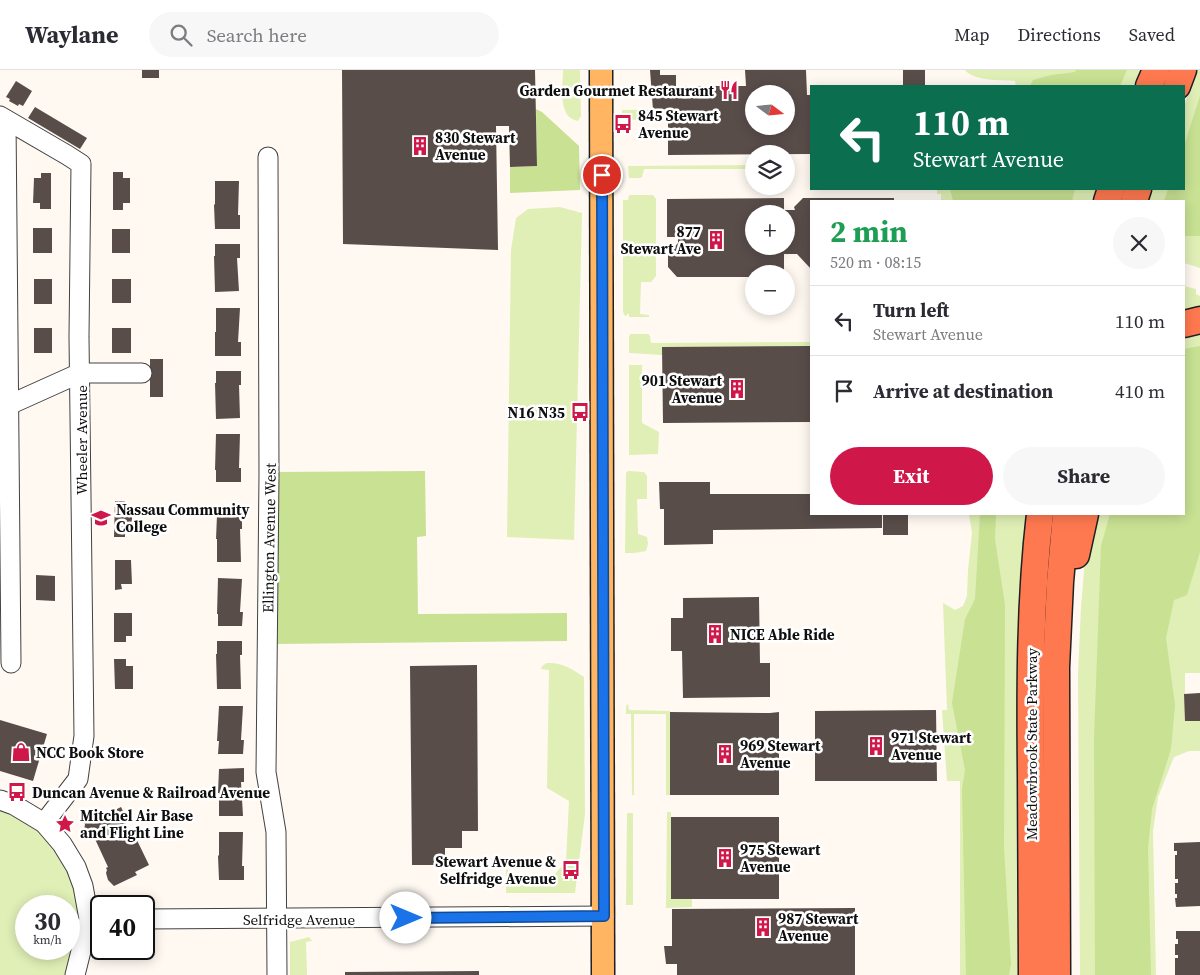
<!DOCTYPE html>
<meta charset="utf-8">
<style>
:root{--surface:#fff;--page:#f7f7f7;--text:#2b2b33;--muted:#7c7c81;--line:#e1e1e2;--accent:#d01749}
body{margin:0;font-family:"Source Serif 4",serif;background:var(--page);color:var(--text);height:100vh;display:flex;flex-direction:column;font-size:19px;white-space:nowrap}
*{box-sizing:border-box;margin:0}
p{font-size:16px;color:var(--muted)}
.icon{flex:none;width:28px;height:28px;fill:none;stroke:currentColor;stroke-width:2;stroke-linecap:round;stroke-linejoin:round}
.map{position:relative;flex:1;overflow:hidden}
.drawer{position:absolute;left:810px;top:130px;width:375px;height:315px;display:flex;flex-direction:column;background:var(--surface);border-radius:0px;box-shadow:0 2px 12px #0003}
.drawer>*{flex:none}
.banner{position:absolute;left:810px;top:15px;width:375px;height:105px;border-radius:0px;box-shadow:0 2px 12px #0003;background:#0b6e4f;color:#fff;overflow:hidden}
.needle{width:32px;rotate:106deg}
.fabs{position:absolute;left:745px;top:15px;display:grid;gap:10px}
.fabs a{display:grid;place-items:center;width:50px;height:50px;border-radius:50%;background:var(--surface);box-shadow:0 2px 12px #0003;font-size:25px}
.speed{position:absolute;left:15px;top:825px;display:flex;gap:10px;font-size:25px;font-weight:700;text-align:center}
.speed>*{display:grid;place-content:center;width:65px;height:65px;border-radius:50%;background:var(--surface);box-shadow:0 2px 12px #0003;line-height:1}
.speed small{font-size:12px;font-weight:400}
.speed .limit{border:2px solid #111;border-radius:8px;background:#fff;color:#111}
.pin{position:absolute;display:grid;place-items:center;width:42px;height:42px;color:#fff;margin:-21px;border:2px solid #fff;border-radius:50%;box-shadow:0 1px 5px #0007}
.me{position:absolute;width:55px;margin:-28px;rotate:90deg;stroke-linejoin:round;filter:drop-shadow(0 0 4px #0008)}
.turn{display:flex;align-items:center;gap:18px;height:105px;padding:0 20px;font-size:22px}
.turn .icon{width:65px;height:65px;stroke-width:2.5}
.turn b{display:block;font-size:35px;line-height:42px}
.round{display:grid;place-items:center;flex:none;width:52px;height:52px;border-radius:26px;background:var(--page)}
.overview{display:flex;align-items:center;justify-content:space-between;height:85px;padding:0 20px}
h1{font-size:30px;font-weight:700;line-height:38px;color:#1e9e55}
.button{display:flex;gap:10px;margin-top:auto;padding:10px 20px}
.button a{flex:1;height:58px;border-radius:30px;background:var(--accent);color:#fff;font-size:20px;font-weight:700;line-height:58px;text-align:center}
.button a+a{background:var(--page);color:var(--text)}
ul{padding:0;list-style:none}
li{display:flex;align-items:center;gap:15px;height:70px;padding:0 20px;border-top:1px solid var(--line)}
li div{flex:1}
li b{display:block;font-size:19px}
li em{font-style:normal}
header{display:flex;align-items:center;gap:30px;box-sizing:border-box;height:70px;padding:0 25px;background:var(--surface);border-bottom:1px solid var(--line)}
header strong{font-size:24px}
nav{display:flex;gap:28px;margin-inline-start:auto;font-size:18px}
.search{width:350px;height:45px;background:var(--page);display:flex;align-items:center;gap:12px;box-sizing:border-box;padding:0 18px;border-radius:28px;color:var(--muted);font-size:19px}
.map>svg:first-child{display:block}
.green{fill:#e0efb6;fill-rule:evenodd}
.forest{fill:#c8e193}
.building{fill:#594d4a;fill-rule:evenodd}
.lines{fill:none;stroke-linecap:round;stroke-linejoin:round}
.minor-casing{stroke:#424242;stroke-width:21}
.major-casing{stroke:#202020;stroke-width:25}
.highway-casing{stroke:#202020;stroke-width:29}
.minor{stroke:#fff;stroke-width:19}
.major{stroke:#ffb562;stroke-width:22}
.highway{stroke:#ff7950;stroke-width:26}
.route-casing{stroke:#114b97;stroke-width:12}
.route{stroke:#1a73e8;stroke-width:9}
.labels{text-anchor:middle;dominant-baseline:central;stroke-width:5;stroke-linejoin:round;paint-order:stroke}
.poi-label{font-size:15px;font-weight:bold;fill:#0f0f0f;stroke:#fff;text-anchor:start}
.street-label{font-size:15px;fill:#0f0f0f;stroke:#fff}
</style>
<header>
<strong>Waylane</strong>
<div class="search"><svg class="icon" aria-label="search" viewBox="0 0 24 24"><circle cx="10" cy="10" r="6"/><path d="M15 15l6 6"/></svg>Search here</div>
<nav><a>Map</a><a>Directions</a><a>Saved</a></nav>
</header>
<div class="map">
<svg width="1200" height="905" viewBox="0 0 1200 905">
<rect width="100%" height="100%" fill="#fff9f2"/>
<g class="green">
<path d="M563,0H580L581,46L578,51C557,48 563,15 563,0Z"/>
<path d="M965,0H1140L1133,16H1016L1015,11C1001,10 973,11 965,0Z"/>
<path d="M1198,0H1200V198L1184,193V131H1149L1153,119H1184V36Z"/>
<path d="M668,39V49L622,50V40Z"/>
<path d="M754,95V99H644L642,107L640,108H629L628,96Z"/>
<path d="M937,119H1096L1091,131H941V124H937Z"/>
<path d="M629,125H653L656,129V206L651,212H641L640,244L649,245V247H629V244H627V246L624,245L623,241V130H628Z"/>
<path d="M560,137L582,143L574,470L507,467L511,180L516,148L528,139Z"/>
<path d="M1184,216L1196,219V224L1200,226V244L1184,249Z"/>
<path d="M1200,256V603H1185V651H1200V681H1189L1174,687L1158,727L1153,761L1156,905H1080L1078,604L1081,537L1085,490L1094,444H1184V260Z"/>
<path d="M630,264H649L650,267L651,273L811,272V276L662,277V285L629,283V268Z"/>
<path d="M629,295H642V353L659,362L658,384L629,385Z"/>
<path d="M628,401L644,402L647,406V429H637L638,464L647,467L648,474L646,481L634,483H625L626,403Z"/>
<path d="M969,444H1028L1020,905H960V711H947L942,640H947L943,533L955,540L963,536L967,526L968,500L972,463Z"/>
<path d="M547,593C562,592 572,599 584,607L585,744L575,823H506V800L508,799L509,809L551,808L566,792L569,731L547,718L549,600L541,599L542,596Z"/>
<path d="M628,634L629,640L670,641V725H666V644H634V725H632L631,644H626V636Z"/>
<path d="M0,737L46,763L70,800L82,852L67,905H0ZM26,836H69V879H26Z"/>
<path d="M667,742H671V829H692V837L666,838Z"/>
<path d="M627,743H633V835H626Z"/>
<path d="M309,867L312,871L306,872L307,905H290V872Z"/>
</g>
<g class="forest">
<path d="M1076,0H1127L1120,16H1030L1033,10L1051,5L1075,2Z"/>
<path d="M1200,26V166H1184V131H1164L1168,119H1184V76Z"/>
<path d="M536,39L542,42L579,76L580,120L510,123V97L537,96Z"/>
<path d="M950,119H1075L1072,131H953Z"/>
<path d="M1200,276V482L1187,525L1174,530L1166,568L1175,635L1171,679L1152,739L1148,778L1151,905H1095L1094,668L1101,476L1110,444H1184V279Z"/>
<path d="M425,401L426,466L417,467L418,544L567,543V571L274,574L272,402Z"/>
<path d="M980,444H996L995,469L1005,535L1004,778L1011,894L1009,905H966L962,719L965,700L952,633L965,549L975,529Z"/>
</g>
<g class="building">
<rect x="142" y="0" width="17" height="8"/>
<path d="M342,0H535L537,96L510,97L509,56H496L498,180L343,174Z"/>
<path d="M650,0H660V5H676V16H746L745,0H806L807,25H811V84L668,85V39L653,40ZM754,24H786V56H754Z"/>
<rect x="903" y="0" width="22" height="16"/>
<path d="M16,11L32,21L23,36L19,34L18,36L9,31L10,29L6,27Z"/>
<path d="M35,37L87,68L80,79L28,48Z"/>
<path d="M113,102H123V108H130V133H123V140H113Z"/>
<path d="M41,103H51V139H40V133H33L34,108H41Z"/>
<path d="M215,111H239L238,145H240V159H215L214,135L215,134Z"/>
<path d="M784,128V140H795L794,137L803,128H894V131H811V199L797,184H784V204H754V207H677L668,197V185L678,173V167H667V129ZM754,144H786V176H754Z"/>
<rect x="33" y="158" width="19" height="25"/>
<rect x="112" y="159" width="18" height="24"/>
<path d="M215,174H240V188H237L239,221L215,222L214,186H215Z"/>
<rect x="34" y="209" width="18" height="25"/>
<rect x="112" y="209" width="19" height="24"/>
<path d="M216,238H240L238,272H241V286H215V262H216Z"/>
<rect x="34" y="258" width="18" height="25"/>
<rect x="112" y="258" width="19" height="25"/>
<path d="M811,276V352L663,353L662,277Z"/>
<rect x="150" y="289" width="13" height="38"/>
<path d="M216,301H241V315H239L240,348L216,349L215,313H216Z"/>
<path d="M216,364H240L239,398H241V412H216V400H215Z"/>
<path d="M659,412H710V424H811V444H882V458L713,460V474L664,475V439H660Z"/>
<path d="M115,431H125V437H132V460H125V467H114Z"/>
<rect x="883" y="444" width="25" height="21"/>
<path d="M217,445H242V459H240L241,492H217V469H216Z"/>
<path d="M115,490H131L132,514H121L122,519L115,520Z"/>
<path d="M36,505L55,506V531L36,530Z"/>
<path d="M218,508L242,509L240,542H243L242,556H218V544H217Z"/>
<path d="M759,527L760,593H770V627L683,628L682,581H671V548H683V528Z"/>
<path d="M114,543H132V566H126V572H114Z"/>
<path d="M217,571H242V585H240L241,619H217L216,584H217Z"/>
<path d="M114,589H126V596H133V619H115Z"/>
<path d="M477,595L478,761H462V778H445V795H412L410,596Z"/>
<path d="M1200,623V651H1185L1184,624Z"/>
<path d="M219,636H243L241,670H244L243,684H218L219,671H217Z"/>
<path d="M936,640L937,711H815V641Z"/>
<path d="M670,642L770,643L779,642V725H670Z"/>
<path d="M0,650L47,664L33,711L0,701Z"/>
<path d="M244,698V712H241L243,746H219V723H218L219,699Z"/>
<path d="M121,737L127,749L124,750L130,764L133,762L149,795L135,802L137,805L114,816L108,810L106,803L107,800L106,798L108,797L95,769L92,770L90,769L84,761L85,754L83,752L105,741L107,744Z"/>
<rect x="671" y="747" width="108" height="82"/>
<path d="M219,762H243L242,796H244V810H219L218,786L219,785Z"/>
<path d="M1200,772V836L1176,837L1175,828H1177V824H1175V813H1178V809H1175V785H1177V781H1174V773Z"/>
<path d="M855,838V905H677V894H666L664,876H672V839Z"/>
<path d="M1176,861H1200V905H1175V888H1178V885H1175V874H1178V869H1176Z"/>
<path d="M479,901V905H345V902Z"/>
</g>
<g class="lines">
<g class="minor-casing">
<g id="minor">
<path d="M0,46L67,85L81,94L79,267L84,666L78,709L44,753"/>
<path d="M6,50L11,593"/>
<path d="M268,87L269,404L266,702L276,762L277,905"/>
<path d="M0,339L80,303H142"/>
<path d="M0,730L14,735L44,753L62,774L76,797L83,816L89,849L75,905"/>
<path d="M144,849L604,846"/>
</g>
</g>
<g class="major-casing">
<path id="major" d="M601,0L603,905"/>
</g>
<g class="highway-casing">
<g id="highway">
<path d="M1149,16L1156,0"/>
<path d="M1177,16L1183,0"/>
<path d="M1107,131L1111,119"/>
<path d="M1134,131L1138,119"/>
<path d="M1184,254L1200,250"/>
<path d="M1076,485L1085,444"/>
<path d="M1032,905C1032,838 1031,771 1031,704C1030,617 1030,530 1040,444"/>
<path d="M1057,905L1056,597L1060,512L1066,444"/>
</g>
</g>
<use href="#minor" class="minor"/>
<use href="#major" class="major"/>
<use href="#highway" class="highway"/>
</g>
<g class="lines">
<g class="route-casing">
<path id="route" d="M406,848L604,846L602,105"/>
</g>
<use href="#route" class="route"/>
</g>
<defs>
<g id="restaurant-bare" transform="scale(1.5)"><path d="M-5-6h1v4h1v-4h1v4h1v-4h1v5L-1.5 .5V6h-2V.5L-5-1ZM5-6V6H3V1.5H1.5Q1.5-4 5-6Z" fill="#d01749" stroke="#fff" stroke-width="2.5" paint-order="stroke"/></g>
<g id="bus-bare" transform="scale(1.5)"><path d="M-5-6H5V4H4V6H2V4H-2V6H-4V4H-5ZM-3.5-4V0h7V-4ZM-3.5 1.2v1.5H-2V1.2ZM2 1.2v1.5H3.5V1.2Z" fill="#d01749" stroke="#fff" stroke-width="2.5" paint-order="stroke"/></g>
<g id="building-bare" transform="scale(1.5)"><path d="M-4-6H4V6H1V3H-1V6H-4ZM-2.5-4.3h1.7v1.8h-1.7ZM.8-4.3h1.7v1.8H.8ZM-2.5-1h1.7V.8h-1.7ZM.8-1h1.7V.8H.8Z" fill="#d01749" stroke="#fff" stroke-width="2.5" paint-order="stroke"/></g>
<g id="university-bare" transform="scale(1.5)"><path d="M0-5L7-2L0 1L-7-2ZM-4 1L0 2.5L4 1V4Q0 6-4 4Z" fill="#d01749" stroke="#fff" stroke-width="2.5" paint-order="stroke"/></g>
<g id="shop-bare" transform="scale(1.5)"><path d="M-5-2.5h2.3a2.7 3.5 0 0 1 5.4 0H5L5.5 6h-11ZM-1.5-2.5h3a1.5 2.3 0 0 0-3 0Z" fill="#d01749" stroke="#fff" stroke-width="2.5" paint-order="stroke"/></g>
<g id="sight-bare" transform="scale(1.5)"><path d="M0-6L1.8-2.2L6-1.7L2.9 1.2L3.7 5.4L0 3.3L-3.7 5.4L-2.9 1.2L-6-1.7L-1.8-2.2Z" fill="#d01749" stroke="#fff" stroke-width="2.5" paint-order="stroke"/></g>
</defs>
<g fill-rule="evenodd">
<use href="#restaurant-bare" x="729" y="20"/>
<use href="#bus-bare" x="623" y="54"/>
<use href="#building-bare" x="420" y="76"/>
<use href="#building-bare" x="716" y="170"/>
<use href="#building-bare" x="737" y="319"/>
<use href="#bus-bare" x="580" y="342"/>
<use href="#university-bare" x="101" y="448"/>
<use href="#building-bare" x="715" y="564"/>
<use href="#building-bare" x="876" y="676"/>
<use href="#shop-bare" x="21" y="682"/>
<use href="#building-bare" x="725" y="684"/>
<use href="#bus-bare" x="17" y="722"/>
<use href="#sight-bare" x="65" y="754"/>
<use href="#building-bare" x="725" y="788"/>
<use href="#bus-bare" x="571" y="800"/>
<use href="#building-bare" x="763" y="857"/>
</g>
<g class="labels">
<g class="poi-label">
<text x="714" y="20" text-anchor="end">Garden Gourmet Restaurant</text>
<text x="638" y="45">845 Stewart<tspan x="638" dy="17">Avenue</tspan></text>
<text x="435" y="67">830 Stewart<tspan x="435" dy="17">Avenue</tspan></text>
<text x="701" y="161" text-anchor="end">877<tspan x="701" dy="17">Stewart Ave</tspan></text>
<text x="722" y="310" text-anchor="end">901 Stewart<tspan x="722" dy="17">Avenue</tspan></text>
<text x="565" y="342" text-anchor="end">N16 N35</text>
<text x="116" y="439">Nassau Community<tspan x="116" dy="17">College</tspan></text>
<text x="730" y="564">NICE Able Ride</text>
<text x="891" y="667">971 Stewart<tspan x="891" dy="17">Avenue</tspan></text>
<text x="740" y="675">969 Stewart<tspan x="740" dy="17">Avenue</tspan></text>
<text x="36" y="682">NCC Book Store</text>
<text x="32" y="722">Duncan Avenue &amp; Railroad Avenue</text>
<text x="80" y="745">Mitchel Air Base<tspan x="80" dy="17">and Flight Line</tspan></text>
<text x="740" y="779">975 Stewart<tspan x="740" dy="17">Avenue</tspan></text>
<text x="556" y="791" text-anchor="end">Stewart Avenue &amp;<tspan x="556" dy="17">Selfridge Avenue</tspan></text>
<text x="778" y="848">987 Stewart<tspan x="778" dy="17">Avenue</tspan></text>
</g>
<g class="street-label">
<text transform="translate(81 370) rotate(-90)">Wheeler Avenue</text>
<text transform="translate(269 468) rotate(-89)">Ellington Avenue West</text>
<text transform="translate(1031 674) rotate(-90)">Meadowbrook State Parkway</text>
<text x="299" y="849">Selfridge Avenue</text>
</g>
</g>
</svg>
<div class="fabs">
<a><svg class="needle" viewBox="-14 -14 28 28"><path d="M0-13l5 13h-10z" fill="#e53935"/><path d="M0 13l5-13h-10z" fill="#7c7c81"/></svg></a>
<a><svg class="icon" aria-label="layers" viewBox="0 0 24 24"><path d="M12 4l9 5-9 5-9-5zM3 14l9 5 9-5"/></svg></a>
<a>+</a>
<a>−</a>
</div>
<div class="speed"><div>30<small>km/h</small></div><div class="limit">40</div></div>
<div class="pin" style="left:602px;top:105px;background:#d93025"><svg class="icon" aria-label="arrive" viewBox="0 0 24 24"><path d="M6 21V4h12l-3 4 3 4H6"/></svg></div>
<svg class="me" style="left:406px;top:848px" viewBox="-20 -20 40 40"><circle r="19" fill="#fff"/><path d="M0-13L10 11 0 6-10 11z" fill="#1a73e8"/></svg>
<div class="banner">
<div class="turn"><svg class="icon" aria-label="left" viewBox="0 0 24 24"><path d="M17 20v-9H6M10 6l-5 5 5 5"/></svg><div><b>110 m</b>Stewart Avenue</div></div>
</div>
<section class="drawer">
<div class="overview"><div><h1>2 min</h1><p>520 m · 08:15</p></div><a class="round"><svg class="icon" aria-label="close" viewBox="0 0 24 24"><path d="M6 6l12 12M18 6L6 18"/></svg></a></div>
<ul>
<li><svg class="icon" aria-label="left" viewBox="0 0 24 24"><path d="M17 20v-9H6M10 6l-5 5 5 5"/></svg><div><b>Turn left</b><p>Stewart Avenue</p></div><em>110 m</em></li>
<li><svg class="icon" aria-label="arrive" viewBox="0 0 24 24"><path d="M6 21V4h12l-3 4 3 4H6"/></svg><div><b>Arrive at destination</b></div><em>410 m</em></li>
</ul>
<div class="button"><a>Exit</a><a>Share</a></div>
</section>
</div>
